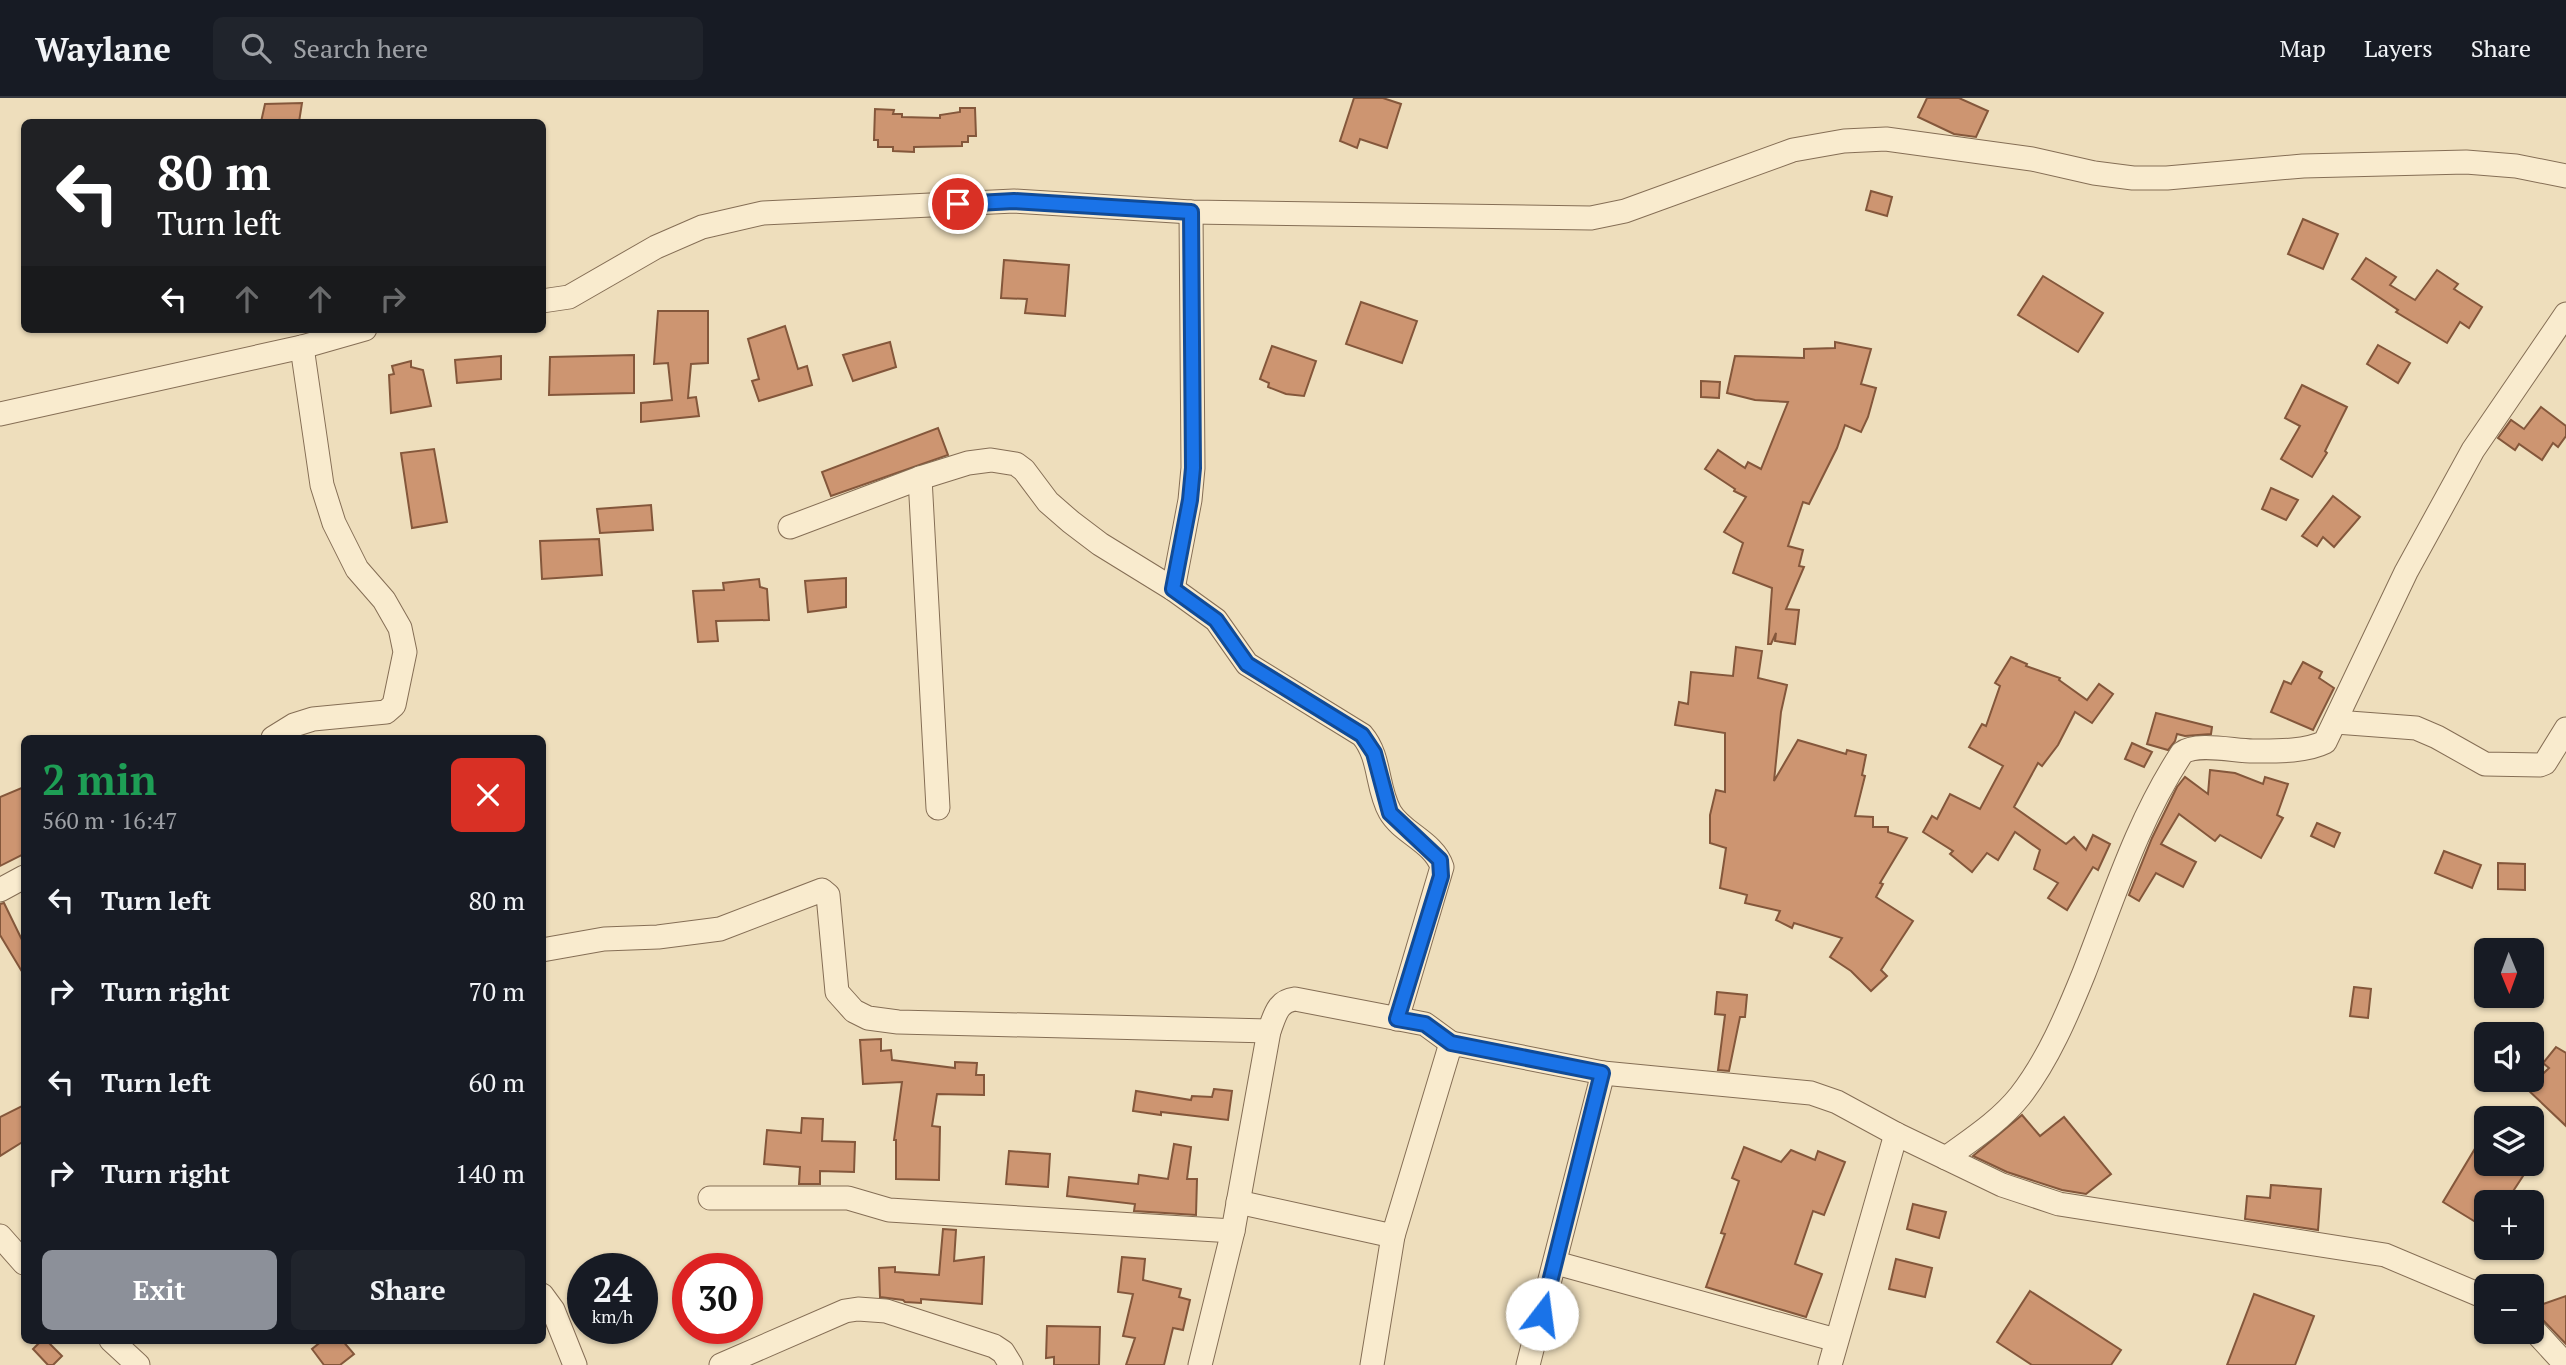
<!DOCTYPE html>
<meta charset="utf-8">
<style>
:root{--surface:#171b24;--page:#20242c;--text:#f1f3f6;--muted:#9ea1a6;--line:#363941;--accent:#8c9099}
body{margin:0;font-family:"PT Serif",serif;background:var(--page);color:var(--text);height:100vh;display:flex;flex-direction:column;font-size:26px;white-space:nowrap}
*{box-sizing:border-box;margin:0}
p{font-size:23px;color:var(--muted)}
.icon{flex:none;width:38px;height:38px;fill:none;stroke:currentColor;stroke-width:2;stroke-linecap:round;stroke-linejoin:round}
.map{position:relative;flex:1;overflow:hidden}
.panel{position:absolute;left:21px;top:637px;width:525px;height:609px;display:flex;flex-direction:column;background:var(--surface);border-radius:10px;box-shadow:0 2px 5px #0004}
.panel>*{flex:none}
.guide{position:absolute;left:21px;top:21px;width:525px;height:214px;border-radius:10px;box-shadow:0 2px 5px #0004;background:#202124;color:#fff;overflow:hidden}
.needle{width:46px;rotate:179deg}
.tools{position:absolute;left:2474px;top:840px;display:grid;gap:14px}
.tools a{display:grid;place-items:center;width:70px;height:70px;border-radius:10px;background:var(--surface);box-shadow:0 2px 5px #0004;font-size:35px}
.speed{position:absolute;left:567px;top:1155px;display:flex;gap:14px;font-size:35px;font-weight:700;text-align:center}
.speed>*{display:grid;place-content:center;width:91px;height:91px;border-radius:50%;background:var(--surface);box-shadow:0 2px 5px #0004;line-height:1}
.speed small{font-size:18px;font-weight:400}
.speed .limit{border:10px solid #d22;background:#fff;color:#111}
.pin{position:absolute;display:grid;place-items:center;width:60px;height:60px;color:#fff;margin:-30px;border:4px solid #fff;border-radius:50%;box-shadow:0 2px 7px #0007}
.me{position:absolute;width:77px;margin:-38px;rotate:15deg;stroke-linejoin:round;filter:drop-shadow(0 0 5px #0008)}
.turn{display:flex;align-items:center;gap:24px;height:147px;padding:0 21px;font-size:32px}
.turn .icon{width:91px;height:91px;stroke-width:2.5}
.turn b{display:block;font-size:49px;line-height:60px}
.lanes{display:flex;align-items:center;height:66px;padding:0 21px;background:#0003;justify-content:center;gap:35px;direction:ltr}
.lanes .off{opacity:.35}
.round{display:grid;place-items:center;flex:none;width:74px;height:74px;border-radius:10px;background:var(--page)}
.overview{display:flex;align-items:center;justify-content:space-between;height:119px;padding:0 21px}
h1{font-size:42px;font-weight:700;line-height:52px;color:#1e9e55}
.cta{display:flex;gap:14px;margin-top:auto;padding:14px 21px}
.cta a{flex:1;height:80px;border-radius:10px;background:var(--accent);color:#fff;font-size:28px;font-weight:700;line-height:80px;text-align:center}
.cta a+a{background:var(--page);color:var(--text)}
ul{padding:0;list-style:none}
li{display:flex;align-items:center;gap:21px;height:91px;padding:0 21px}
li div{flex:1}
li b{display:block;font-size:26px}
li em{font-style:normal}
header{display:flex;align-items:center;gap:42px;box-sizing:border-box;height:98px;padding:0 35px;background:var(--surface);border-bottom:2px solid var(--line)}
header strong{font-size:33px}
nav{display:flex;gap:38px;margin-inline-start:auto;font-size:24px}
.search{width:490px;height:63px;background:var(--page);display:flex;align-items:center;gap:18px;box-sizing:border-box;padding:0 24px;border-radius:10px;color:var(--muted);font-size:26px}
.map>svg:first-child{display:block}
.building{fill:#cd9571;stroke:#84573b;stroke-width:2}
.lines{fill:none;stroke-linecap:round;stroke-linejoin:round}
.street-casing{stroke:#856e55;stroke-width:25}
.street{stroke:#f9ebce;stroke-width:23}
.route-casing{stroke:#114b97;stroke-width:18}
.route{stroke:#1a73e8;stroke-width:12}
</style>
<header>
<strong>Waylane</strong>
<div class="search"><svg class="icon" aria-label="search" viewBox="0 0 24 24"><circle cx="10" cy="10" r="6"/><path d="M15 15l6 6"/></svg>Search here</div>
<nav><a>Map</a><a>Layers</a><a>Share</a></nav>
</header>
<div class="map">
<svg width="2566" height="1267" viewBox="0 0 2566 1267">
<rect width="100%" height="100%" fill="#eedebc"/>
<g class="building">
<path d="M1354,0H1383L1401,6L1387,50L1360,41L1357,50L1340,43Z"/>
<path d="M1927,0H1959L1988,13L1976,39L1954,36L1918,19Z"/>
<path d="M302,5L299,24H261L265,6Z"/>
<path d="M960,10H975L976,38H968V44H962V48L914,49V54L893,53V49H878V42H874L875,11L894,12L893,16H902V19L940,20V17L960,14Z"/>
<path d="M1871,93L1892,99L1887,118L1866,112Z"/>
<path d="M2303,121L2338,136L2323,171L2288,156Z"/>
<path d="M2366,160L2396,179L2390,187L2415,202L2437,172L2458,186L2454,191L2482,209L2469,230L2460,224L2447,245L2396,214L2398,212L2352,181Z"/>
<path d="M1004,162L1069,167L1065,218L1025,215L1027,201L1001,200Z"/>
<path d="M2043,178L2103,215L2078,254L2018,217Z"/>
<path d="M1361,204L1417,223L1402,265L1346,246Z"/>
<path d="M658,213H708V265L691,266L688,300L696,299L699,318L641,324V305L672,302L668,265L654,266Z"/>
<path d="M785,228L798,271L807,268L812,287L759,303L752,283L759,281L748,241Z"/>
<path d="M890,244L896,269L853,283L843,257Z"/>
<path d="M1835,244L1871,251L1861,286L1876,290L1868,319L1861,334L1845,327L1837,350L1809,406L1803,404L1788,448L1803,452L1799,468L1804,469L1786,511L1799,512L1795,546L1775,543L1776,535L1771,546H1768L1772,490L1733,475L1743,445L1724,434L1746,399L1734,393L1735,391L1705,371L1718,352L1745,370L1748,364L1761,371L1788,304L1755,302L1727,295L1735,258L1804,260V251L1835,250Z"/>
<path d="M2378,247L2410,265L2398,285L2367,266Z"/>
<path d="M1272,248L1316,263L1304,298L1286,296L1268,289L1269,285L1260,281Z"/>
<path d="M634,257V295L549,297L550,259Z"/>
<path d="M501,258V281L457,285L455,262Z"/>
<path d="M411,263V269L423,272L431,308L391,315L389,277L394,276L392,268Z"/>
<path d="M1701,283L1720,284L1719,300L1701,299Z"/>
<path d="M2302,287L2347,309L2325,353L2327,355L2312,379L2281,361L2300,328L2285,320Z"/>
<path d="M2541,309L2566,328V338L2558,349L2553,345L2542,362L2519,346L2515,352L2498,340L2511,322L2524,331Z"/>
<path d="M938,330L948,357L831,398L822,374Z"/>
<path d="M434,351L447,424L412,430L401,355Z"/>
<path d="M2271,390L2298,402L2286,422L2262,411Z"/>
<path d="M2333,398L2360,419L2334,449L2323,439L2317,448L2302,438Z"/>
<path d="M651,407L653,432L600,435L597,411Z"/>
<path d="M599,441L602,477L542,481L540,443Z"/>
<path d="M846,480V509L808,514L805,483Z"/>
<path d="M759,481L760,489L767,491L769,522L716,523L718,543L698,544L693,493L724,492L723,485Z"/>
<path d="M1736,549L1762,553L1758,580L1787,587L1781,614L1774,683L1798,642L1846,656L1847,652L1866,657L1862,677L1865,678L1855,718L1873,719V729H1888V734L1907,740L1880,785L1883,786L1876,799L1913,823L1881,872L1887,878L1871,893L1851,873L1830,859L1842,840L1794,825L1792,830L1776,822L1780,813L1745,805L1747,797L1720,790L1726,750L1710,745V717L1716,692L1725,694V635L1675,627L1679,604L1688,606L1691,574L1733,578Z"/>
<path d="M2011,559L2027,566L2026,568L2060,580L2059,582L2087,602L2099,586L2113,596L2092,625L2075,614L2058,647L2042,668L2038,665L2014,709L2066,746L2074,739L2086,752L2093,737L2110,746L2098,772L2093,769L2067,812L2048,800L2058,785L2034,771L2040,752L2015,734L1998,762L1987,755L1972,774L1950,756L1953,753L1923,734L1932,718L1937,721L1950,696L1980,711L2003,668L1969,649L1982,626L1986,628L2000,588L1995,585Z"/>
<path d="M2303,564L2322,574L2319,580L2334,590L2313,632L2271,614L2284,583L2291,586Z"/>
<path d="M2156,615L2212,629L2211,636L2185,638L2177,636L2175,643L2168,652L2147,646Z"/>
<path d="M2132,645L2152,654L2144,669L2125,661Z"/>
<path d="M2210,672L2235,675L2263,686L2265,679L2288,686L2277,717L2283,720L2261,760L2220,737L2215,743L2179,716L2161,746L2196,764L2183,789L2156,775L2139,803L2129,797L2152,740L2177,689L2185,679L2208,696Z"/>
<path d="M24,689V756L0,768V699Z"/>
<path d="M2317,725L2340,735L2334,749L2311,738Z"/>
<path d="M2444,753L2481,767L2472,790L2435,775Z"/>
<path d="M2498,765L2525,766V792L2498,791Z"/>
<path d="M4,805L24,846V877L0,837V806Z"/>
<path d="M2354,889L2371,891L2368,920L2350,918Z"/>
<path d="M1717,894L1747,897L1745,919H1740L1729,973L1718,972L1725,917L1715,916Z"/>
<path d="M881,941V953L891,952L892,962L955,970V964L977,965L976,977H984V997L937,996L932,1028L940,1029L939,1082L896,1081V1042H894L902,984L863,986L860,942Z"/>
<path d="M2556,949L2566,955V1028L2527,991L2549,970L2543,965Z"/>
<path d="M1214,991L1232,993L1228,1022L1161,1014V1017L1133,1013L1136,993L1191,1002L1192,998L1212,999Z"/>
<path d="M24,1007V1043L0,1058V1019Z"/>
<path d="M2022,1017L2040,1038L2064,1019L2111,1076L2086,1096L2062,1092L2007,1074L1973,1058Z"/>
<path d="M802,1020L823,1021L822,1043L855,1044L854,1074L820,1073V1086H799L800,1069L764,1066L767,1032L801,1035Z"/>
<path d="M1174,1046L1191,1049L1187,1081H1197L1196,1117L1134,1113L1135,1106L1067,1098L1069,1079L1138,1086L1139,1077L1168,1081Z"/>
<path d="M1744,1049L1781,1064L1791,1052L1815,1062L1818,1053L1845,1064L1824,1117L1813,1113L1795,1166L1822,1176L1806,1219L1706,1189L1725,1136L1721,1135L1739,1083L1732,1080Z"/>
<path d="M2476,1049L2487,1056V1066H2503L2523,1078L2506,1104H2487V1131L2443,1104Z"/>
<path d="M1009,1053L1050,1056L1048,1089L1006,1086Z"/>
<path d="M2271,1087L2321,1091L2318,1132L2245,1121L2247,1098L2270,1100Z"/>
<path d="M1913,1106L1946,1114L1939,1140L1907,1131Z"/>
<path d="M943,1131L956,1132L954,1163L984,1159L982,1206L921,1201V1205L905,1204L903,1202L880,1199L879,1170L895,1169V1174L939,1177Z"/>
<path d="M1122,1159L1145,1161L1143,1182L1181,1191L1179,1199L1190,1202L1183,1232L1173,1230L1164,1267H1126L1135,1240L1123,1238L1133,1196L1118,1194Z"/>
<path d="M1896,1161L1932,1170L1925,1199L1889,1191Z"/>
<path d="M2030,1193L2121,1252L2111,1267H2032L1997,1244Z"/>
<path d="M2254,1196L2314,1218L2295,1267H2227Z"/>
<path d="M2566,1198V1246L2542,1221L2532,1216V1210Z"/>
<path d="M1047,1228L1100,1229L1099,1267H1054V1259L1046,1260Z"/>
<path d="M42,1242H46L62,1258L53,1267H48L33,1251Z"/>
<path d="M323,1242H342L354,1256L340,1267H324L312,1251Z"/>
</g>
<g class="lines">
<g class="street-casing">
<g id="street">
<path d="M542,203L569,199L656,149L702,129L763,115L1014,103L1191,114L1591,120L1625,113L1793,52L1844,43L1886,41L2032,61L2094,75L2133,80H2167L2303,68L2466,64L2516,68L2566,78"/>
<path d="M0,316L302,249L365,231"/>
<path d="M920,380L938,710"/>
<path d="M790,429L920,380L968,365L991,362L1016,366L1024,372L1048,404L1071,424L1100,446L1173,491L1216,522L1247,566L1362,637C1381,659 1376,689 1390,714C1402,735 1434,744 1442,769L1397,921"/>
<path d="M1173,491L1190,402L1193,370L1191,114"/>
<path d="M2336,624L2416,630L2437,639L2485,666L2540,667L2545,665L2566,631"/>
<path d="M273,640L294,627L313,621L386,614L394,607L405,554L400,530L384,502L357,471L334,425L322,387L302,249"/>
<path d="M0,792L24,779"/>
<path d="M542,852L604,841L658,839L720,831L822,792L828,797L837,894L854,913L868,920L898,924L1269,933"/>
<path d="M1603,975L1811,995L1837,1004L1896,1036L2002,1087L2059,1106L2385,1157L2487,1200"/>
<path d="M1946,1060C1972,1041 2000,1023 2020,998C2048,962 2067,917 2084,875C2113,801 2138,721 2182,655C2197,644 2234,653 2253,653C2275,653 2305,654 2325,644L2406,474L2473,352L2566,216"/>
<path d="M710,1100H848L889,1112L1233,1133"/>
<path d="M1238,1104L1393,1138"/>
<path d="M0,1138L24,1165"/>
<path d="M1556,1165L1836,1242"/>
<path d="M542,1197L553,1212L575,1267"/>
<path d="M2532,1230L2566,1267"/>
<path d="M111,1242L138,1267"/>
<path d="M721,1267L845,1213L858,1211L886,1213L994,1248L1003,1254L1011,1267"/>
<path d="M1200,1267L1233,1133L1269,933C1275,918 1277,903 1295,901L1425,926L1451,945"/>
<path d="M1372,1267L1393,1138L1451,945L1603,975L1528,1267"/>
<path d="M1830,1267L1896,1036"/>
</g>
</g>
<use href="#street" class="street"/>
</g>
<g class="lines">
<g class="route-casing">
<path id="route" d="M958,106L1014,103L1191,114L1193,370L1190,402L1173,491L1216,522L1247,566L1362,637L1374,655L1390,715L1440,762L1441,778L1397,921L1425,926L1451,945L1602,975L1542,1216"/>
</g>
<use href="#route" class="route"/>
</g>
</svg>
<div class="tools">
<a><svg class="needle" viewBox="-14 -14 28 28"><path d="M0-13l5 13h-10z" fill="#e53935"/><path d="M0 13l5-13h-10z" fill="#9ea1a6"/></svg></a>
<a><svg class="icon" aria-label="sound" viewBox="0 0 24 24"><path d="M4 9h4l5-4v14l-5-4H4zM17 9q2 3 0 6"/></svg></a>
<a><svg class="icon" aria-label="layers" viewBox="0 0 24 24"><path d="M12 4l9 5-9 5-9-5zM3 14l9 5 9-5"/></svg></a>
<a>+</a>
<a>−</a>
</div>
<div class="speed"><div>24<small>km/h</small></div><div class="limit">30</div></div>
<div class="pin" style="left:958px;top:106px;background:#d93025"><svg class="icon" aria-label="arrive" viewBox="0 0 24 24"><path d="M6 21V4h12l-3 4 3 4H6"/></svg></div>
<svg class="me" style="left:1542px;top:1216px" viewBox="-20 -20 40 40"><circle r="19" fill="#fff"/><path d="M0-13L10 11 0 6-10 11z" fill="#1a73e8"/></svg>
<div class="guide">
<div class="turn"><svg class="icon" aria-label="left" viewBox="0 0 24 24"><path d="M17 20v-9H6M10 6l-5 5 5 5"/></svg><div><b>80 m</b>Turn left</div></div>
<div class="lanes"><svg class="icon" aria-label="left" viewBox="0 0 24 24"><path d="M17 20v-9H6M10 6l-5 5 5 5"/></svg><svg class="icon off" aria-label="ahead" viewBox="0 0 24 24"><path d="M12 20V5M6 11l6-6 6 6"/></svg><svg class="icon off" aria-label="ahead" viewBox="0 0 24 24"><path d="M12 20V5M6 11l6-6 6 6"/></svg><svg class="icon off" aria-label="right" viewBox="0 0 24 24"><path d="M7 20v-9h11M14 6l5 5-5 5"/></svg></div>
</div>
<section class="panel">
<div class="overview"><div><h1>2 min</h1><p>560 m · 16:47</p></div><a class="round" style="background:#d93025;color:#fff"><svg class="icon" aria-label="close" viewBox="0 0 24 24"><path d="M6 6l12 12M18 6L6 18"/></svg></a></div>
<ul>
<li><svg class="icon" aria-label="left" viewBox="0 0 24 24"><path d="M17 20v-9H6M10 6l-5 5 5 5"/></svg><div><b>Turn left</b></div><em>80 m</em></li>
<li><svg class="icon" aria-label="right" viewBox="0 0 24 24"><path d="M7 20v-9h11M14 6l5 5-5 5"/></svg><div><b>Turn right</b></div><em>70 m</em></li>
<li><svg class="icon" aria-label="left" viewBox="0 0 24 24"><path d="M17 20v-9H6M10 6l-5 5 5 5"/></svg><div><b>Turn left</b></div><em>60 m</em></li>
<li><svg class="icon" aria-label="right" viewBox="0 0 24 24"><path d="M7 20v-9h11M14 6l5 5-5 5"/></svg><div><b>Turn right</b></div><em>140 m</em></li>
</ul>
<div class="cta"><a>Exit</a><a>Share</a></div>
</section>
</div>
